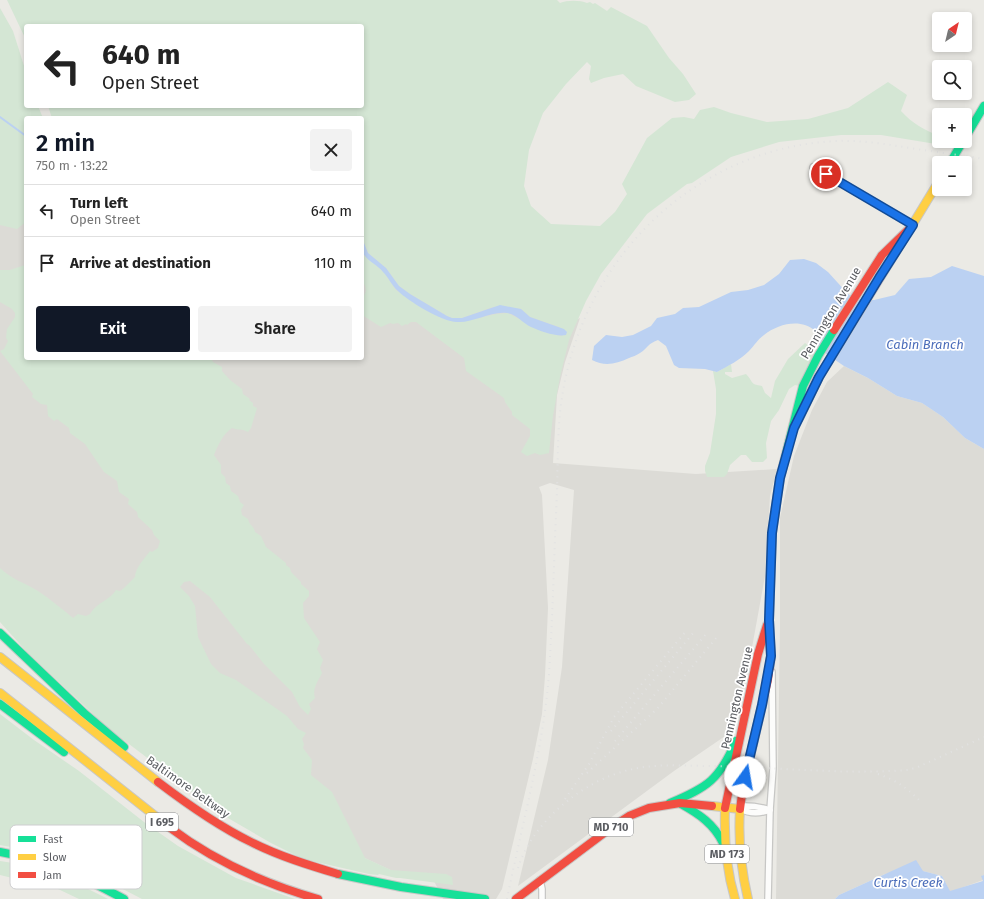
<!DOCTYPE html>
<meta charset="utf-8">
<style>
:root{--surface:#fff;--page:#f2f2f2;--text:#222;--muted:#767676;--line:#e0e0e0;--accent:#111827}
body{margin:0;font-family:"Fira Sans",sans-serif;background:var(--page);color:var(--text);height:100vh;display:flex;flex-direction:column;font-size:15px;white-space:nowrap}
*{box-sizing:border-box;margin:0}
p{font-size:13px;color:var(--muted)}
.icon{flex:none;width:22px;height:22px;fill:none;stroke:currentColor;stroke-width:2;stroke-linecap:round;stroke-linejoin:round}
.map{position:relative;flex:1;overflow:hidden}
.sheet{position:absolute;left:24px;top:116px;width:340px;height:244px;display:flex;flex-direction:column;background:var(--surface);border-radius:4px;box-shadow:0 2px 6px #0003}
.sheet>*{flex:none}
.top-card{position:absolute;left:24px;top:24px;width:340px;height:84px;border-radius:4px;box-shadow:0 2px 6px #0003;background:#fff;color:var(--text);overflow:hidden}
.needle{width:26px;rotate:35deg}
.fabs{position:absolute;left:932px;top:12px;display:grid;gap:8px}
.fabs a{display:grid;place-items:center;width:40px;height:40px;border-radius:4px;background:var(--surface);box-shadow:0 2px 6px #0003;font-size:20px}
.pin{position:absolute;display:grid;place-items:center;width:34px;height:34px;color:#fff;margin:-17px;border:2px solid #fff;border-radius:50%;box-shadow:0 1px 4px #0007}
.me{position:absolute;width:44px;margin:-22px;rotate:13deg;stroke-linejoin:round;filter:drop-shadow(0 0 3px #0008)}
.turn{display:flex;align-items:center;gap:14px;height:84px;padding:0 12px;font-size:18px}
.turn .icon{width:52px;height:52px;stroke-width:2.5}
.turn b{display:block;font-size:28px;line-height:34px}
.round{display:grid;place-items:center;flex:none;width:42px;height:42px;border-radius:4px;background:var(--page)}
.head{display:flex;align-items:center;justify-content:space-between;height:68px;padding:0 12px}
h1{font-size:24px;font-weight:600;line-height:30px;color:var(--accent)}
.cta{display:flex;gap:8px;margin-top:auto;padding:8px 12px}
.cta a{flex:1;height:46px;border-radius:4px;background:var(--accent);color:#fff;font-size:16px;font-weight:600;line-height:46px;text-align:center}
.cta a+a{background:var(--page);color:var(--text)}
ul{padding:0;list-style:none}
li{display:flex;align-items:center;gap:12px;height:52px;padding:0 12px;border-top:1px solid var(--line)}
li div{flex:1}
li b{display:block;font-size:15px}
li em{font-style:normal}
.map>svg:first-child{display:block}
.industrial{fill:#dcdbd6}
.green{fill:#d4e6d4}
.water{fill:#bbd1f2}
.lines{fill:none;stroke-linecap:round;stroke-linejoin:round}
.stream{stroke:#bbd1f2;stroke-width:2}
.street-casing{stroke:#c7c7c5;stroke-width:8}
.fast-casing{stroke:#c8c7c6;stroke-width:10}
.slow-casing{stroke:#c8c7c6;stroke-width:10}
.jam-casing{stroke:#c8c7c6;stroke-width:10}
.street{stroke:#fcfcfb;stroke-width:5.5}
.fast{stroke:#16e098;stroke-width:8}
.slow{stroke:#ffcf43;stroke-width:8}
.jam{stroke:#f24e42;stroke-width:8}
.rail{stroke:#e2e2e2;stroke-width:2;stroke-dasharray:1 5;stroke-linecap:butt}
.route-casing{stroke:#114b97;stroke-width:10}
.route{stroke:#1a73e8;stroke-width:7}
.labels{text-anchor:middle;dominant-baseline:central;stroke-width:3.5;stroke-linejoin:round;paint-order:stroke}
.shield{fill:#fff;stroke:#8c8e91;stroke-width:1}
.shield-label{font-size:11px;font-weight:bold;fill:#5b5d62}
.street-label{font-size:12px;fill:#5b5d62;stroke:#fff}
.water-label{font-size:13px;font-style:italic;fill:#4b6dba;stroke:#fff}
.key{fill:#fff;stroke:#ceced0;stroke-width:1}
.key-label{font-size:11px;fill:#5b5d62}
</style>
<div class="map">
<svg width="984" height="899" viewBox="0 0 984 899">
<rect width="100%" height="100%" fill="#ebeae5"/>
<g class="industrial">
<path d="M0,114L26,128V358H362V240L567,324L580,318L565,362L557,395L553,463L696,474L777,469L770,496L765,576L745,686L734,730L674,771L518,886L548,760L562,667L574,490L550,483L539,487L542,495L548,608L545,676L542,714L533,759L502,889L496,899H443L433,879L399,874L341,847L0,591Z"/>
<path d="M844,366L868,378L897,396L922,403L943,417L965,438L984,449V875L982,876L983,880L950,892L942,876L923,871L885,874L839,895L835,899H776L780,628V518L794,456L812,410L827,382Z"/>
</g>
<g class="green">
<path d="M7,0H557L560,3C567,0 580,0 587,3L590,2L593,4L595,3L607,11L611,7L647,26L669,58L683,74L696,94L689,100L675,102L636,86L623,74L604,78L591,83L589,79L591,66L587,62L566,84L543,113L529,150L524,186L531,206L551,224L600,226L615,212L627,194L622,184L647,138L672,118L684,117L694,119L700,110L714,107L731,113L767,122L808,119L848,108L888,82L907,95L901,111C913,124 923,129 939,136V141H950L948,146L881,135H841L779,142L731,157L692,183L687,184L647,214L601,274L586,301L569,340L560,377L553,416L549,453L540,455L535,453L527,456L521,452L530,436V429L512,415V412L505,402L504,398L466,371L464,358L416,322H411L407,325L406,324L402,326L398,323L393,324L390,323L381,327L362,315V300L366,291L365,286L362,280V252L365,256L383,271L396,290L431,313L461,322L496,314L508,313L542,331L562,336L559,327L530,317L521,309L514,308L493,307L462,318H452L447,316L410,294L399,286L386,268L368,253L362,238V118H52L48,106H362V26H26V40Z"/>
<path d="M0,8L13,31L26,72V106H38L43,118H26V222L17,229L0,225Z"/>
<path d="M26,262V358H211L213,362L222,367V371L230,380L242,389L243,394L250,399L249,400L253,403V406L257,408L251,428L248,432C240,428 239,431 232,428C223,434 218,445 214,455L221,465V473L225,477L226,483L230,486L231,491L238,496L240,502L244,505L241,510L242,515L248,519C249,525 254,526 255,532L261,536L266,547L286,563V565L290,568L291,572L301,582V584L309,591V596L303,603L304,618L320,642L317,649L323,660L320,668L322,673C318,681 312,689 315,698L309,704L311,709L308,715L300,707L292,692L264,664L249,645L247,644L210,597L190,581L184,582L180,587L189,596L195,606L198,637L211,664L220,673L236,680L287,716L298,729L306,733L302,739L304,744L303,748L312,760L311,775L332,792L365,858L391,870L446,874L452,877L453,885L400,878H396L379,874L378,875L369,874L303,859L271,843L221,814L108,728L27,652L0,622V568C11,579 25,583 38,591C50,599 62,609 73,618L78,614L86,616L90,614C97,602 109,601 116,590L120,591L124,588L135,577C135,568 145,558 150,551L152,552L158,548L160,541L154,535L152,530L138,517L137,512L128,504L129,499L119,492L117,481L104,472L85,444L70,433L69,428L57,419L54,421L48,416L47,405L41,404L32,397L33,394L0,351L4,349L8,341L6,338L7,329L15,317V313L12,309L0,302V270H10L25,265Z"/>
<path d="M805,343L816,351L799,386L795,385L789,389L779,410L771,421L766,443L767,458L763,462H752L746,455H741L730,465L727,474L724,477H707L705,471V466L710,453L716,414V389L713,371L717,372L731,364L732,372H725V374L732,378L746,374C754,382 749,384 762,386L765,393L771,398L775,381L788,359Z"/>
<path d="M0,714L34,740L79,771L144,822L178,846L236,878L295,899H142L57,855L0,845Z"/>
<path d="M0,861L26,865L64,877L108,899H79L58,889L0,875Z"/>
</g>
<g class="water">
<path d="M362,238L368,253L386,268L399,286L410,294L447,316L452,318H462L500,305L521,309L530,317L564,329L567,332L566,335C556,337 540,331 531,327C523,323 516,314 507,313C490,311 474,323 457,322C442,322 408,301 398,291C392,286 389,278 383,272C378,265 367,261 363,253C361,249 362,243 362,238Z"/>
<path d="M804,259L816,263L828,272L848,294L856,299L874,300L895,295L909,279L931,277L952,266L984,276V449L965,438L943,417L922,403L897,396L868,378L844,366L819,349L815,341V331C801,318 778,324 764,335C758,339 754,346 749,351C740,360 728,366 717,372L705,369L679,368L674,365L666,346L658,340C647,344 649,347 640,353C637,355 632,357 629,358C616,364 605,367 592,360L594,346L606,335L622,337L633,335L651,326L657,318L675,314L683,308L699,307L731,292L748,290L764,285L779,274L790,260Z"/>
<path d="M916,860L923,871L942,876L950,891L983,881L981,876L984,875V899H835L839,895Z"/>
</g>
<g class="lines">
<path class="stream" d="M0,117L26,136"/>
<g class="street-casing">
<g id="street">
<path d="M813,167L913,225"/>
<path d="M740,809C750,814 759,814 770,810"/>
<path d="M742,809L745,806C754,806 761,807 770,810"/>
<path d="M540,880L542,889V899"/>
<path d="M768,899L770,810L773,768L772,672"/>
</g>
</g>
<g class="fast-casing">
<g id="fast">
<path d="M965,138L984,106"/>
<path d="M950,163L963,141"/>
<path d="M770,593L772,533L780,478L803,386L818,356L834,330"/>
<path d="M0,633L84,713L124,747"/>
<path d="M0,704L64,752"/>
<path d="M670,803C708,787 719,780 736,741"/>
<path d="M681,804C699,814 714,824 723,843"/>
<path d="M0,852C45,860 84,877 124,899"/>
<path d="M338,874L401,887L485,899"/>
</g>
</g>
<g class="slow-casing">
<g id="slow">
<path d="M905,237L939,181"/>
<path d="M0,657L158,782"/>
<path d="M0,693L169,827"/>
<path d="M712,806L740,809C738,840 741,869 748,899"/>
<path d="M725,808C724,839 726,869 735,899"/>
</g>
</g>
<g class="jam-casing">
<g id="jam">
<path d="M834,330L882,255L913,225"/>
<path d="M799,418L819,377L905,237"/>
<path d="M158,782C187,804 218,826 251,842C279,856 308,865 338,874"/>
<path d="M725,808L758,654L767,625"/>
<path d="M740,809L743,787L768,680L771,656L769,620L770,593"/>
<path d="M169,827C214,861 265,884 318,899"/>
<path d="M516,899L612,827L629,816L649,808L680,803L712,806"/>
</g>
</g>
<use href="#street" class="street"/>
<use href="#fast" class="fast"/>
<use href="#slow" class="slow"/>
<use href="#jam" class="jam"/>
<g class="rail">
<path d="M611,731L694,632"/>
<path d="M615,741L707,633"/>
<path d="M587,773L657,709L717,637"/>
<path d="M878,774C898,781 907,788 922,803"/>
<path d="M565,799L589,764L614,717L687,630"/>
<path d="M518,868C532,822 584,780 629,770C656,763 684,766 711,766C776,767 842,775 908,770L918,767L984,737"/>
<path d="M507,899C522,824 543,750 549,674C553,613 554,553 557,492C558,459 557,425 563,391C586,256 696,148 836,141C861,140 886,144 910,148C935,152 959,155 984,159"/>
</g>
</g>
<g class="lines">
<g class="route-casing">
<path id="route" d="M745,777L762,705L771,656L769,620L772,533L780,478L794,428L819,377L879,278L913,225L826,174"/>
</g>
<use href="#route" class="route"/>
</g>
<g class="labels">
<g class="shield">
<rect x="146" y="813" width="32" height="18" rx="3"/>
<rect x="589" y="818" width="44" height="18" rx="3"/>
<rect x="705" y="845" width="44" height="18" rx="3"/>
</g>
<g class="shield-label">
<text x="162" y="822">I 695</text>
<text x="611" y="827">MD 710</text>
<text x="727" y="854">MD 173</text>
</g>
<g class="street-label">
<text transform="translate(831 313) rotate(-59)">Pennington Avenue</text>
<text transform="translate(737 698) rotate(-77)">Pennington Avenue</text>
<text transform="translate(188 787) rotate(35)">Baltimore Beltway</text>
</g>
<g class="water-label">
<text x="925" y="344">Cabin Branch</text>
<text x="908" y="882">Curtis Creek</text>
</g>
</g>
<rect x="10" y="825" width="132" height="64" rx="6" class="key"/>
<rect x="18" y="836" width="18" height="6" fill="#16e098"/>
<rect x="18" y="854" width="18" height="6" fill="#ffcf43"/>
<rect x="18" y="872" width="18" height="6" fill="#f24e42"/>
<g class="key-label">
<text x="43" y="843">Fast</text>
<text x="43" y="861">Slow</text>
<text x="43" y="879">Jam</text>
</g>
</svg>
<div class="fabs">
<a><svg class="needle" viewBox="-14 -14 28 28"><path d="M0-13l5 13h-10z" fill="#e53935"/><path d="M0 13l5-13h-10z" fill="#767676"/></svg></a>
<a><svg class="icon" aria-label="search" viewBox="0 0 24 24"><circle cx="10" cy="10" r="6"/><path d="M15 15l6 6"/></svg></a>
<a>+</a>
<a>−</a>
</div>
<div class="pin" style="left:826px;top:174px;background:#d93025"><svg class="icon" aria-label="arrive" viewBox="0 0 24 24"><path d="M6 21V4h12l-3 4 3 4H6"/></svg></div>
<svg class="me" style="left:745px;top:777px" viewBox="-20 -20 40 40"><circle r="19" fill="#fff"/><path d="M0-13L10 11 0 6-10 11z" fill="#1a73e8"/></svg>
<div class="top-card">
<div class="turn"><svg class="icon" aria-label="left" viewBox="0 0 24 24"><path d="M17 20v-9H6M10 6l-5 5 5 5"/></svg><div><b>640 m</b>Open Street</div></div>
</div>
<section class="sheet">
<div class="head"><div><h1>2 min</h1><p>750 m · 13:22</p></div><a class="round"><svg class="icon" aria-label="close" viewBox="0 0 24 24"><path d="M6 6l12 12M18 6L6 18"/></svg></a></div>
<ul>
<li><svg class="icon" aria-label="left" viewBox="0 0 24 24"><path d="M17 20v-9H6M10 6l-5 5 5 5"/></svg><div><b>Turn left</b><p>Open Street</p></div><em>640 m</em></li>
<li><svg class="icon" aria-label="arrive" viewBox="0 0 24 24"><path d="M6 21V4h12l-3 4 3 4H6"/></svg><div><b>Arrive at destination</b></div><em>110 m</em></li>
</ul>
<div class="cta"><a>Exit</a><a>Share</a></div>
</section>
</div>
